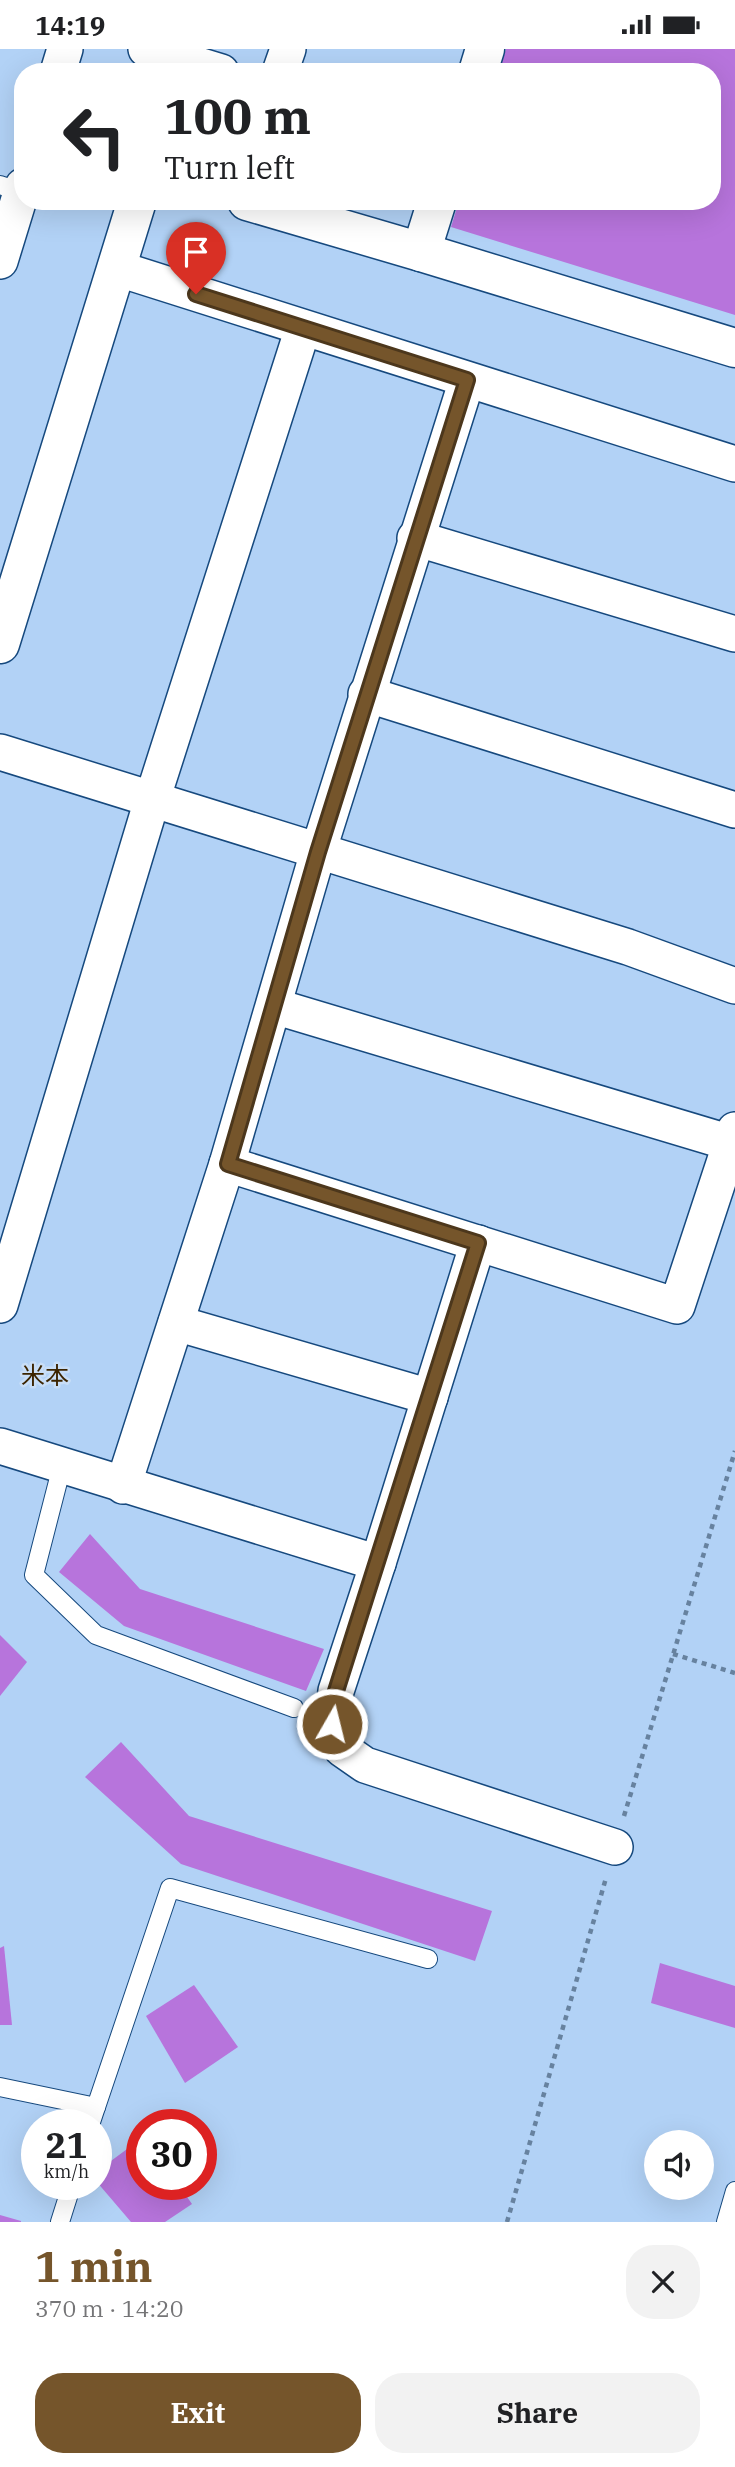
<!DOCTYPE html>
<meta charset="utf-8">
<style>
:root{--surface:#fff;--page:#f2f2f2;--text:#202124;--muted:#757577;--accent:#75552b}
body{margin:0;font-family:"IBM Plex Serif","Noto Sans JP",serif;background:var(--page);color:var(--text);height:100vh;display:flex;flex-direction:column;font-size:26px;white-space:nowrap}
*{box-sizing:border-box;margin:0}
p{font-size:23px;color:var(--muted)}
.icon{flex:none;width:38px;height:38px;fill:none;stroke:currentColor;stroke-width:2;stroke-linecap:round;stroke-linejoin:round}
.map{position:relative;height:2173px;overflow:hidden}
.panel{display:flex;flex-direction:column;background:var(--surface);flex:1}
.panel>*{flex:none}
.top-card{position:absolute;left:14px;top:14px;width:707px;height:147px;border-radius:28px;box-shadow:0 7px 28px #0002;background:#fff;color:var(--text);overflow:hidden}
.controls{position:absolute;left:644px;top:2081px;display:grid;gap:14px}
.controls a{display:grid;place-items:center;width:70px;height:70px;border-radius:50%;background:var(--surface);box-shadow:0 7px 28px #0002;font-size:35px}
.speed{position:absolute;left:21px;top:2060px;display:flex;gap:14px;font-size:35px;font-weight:700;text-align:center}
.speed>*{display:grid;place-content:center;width:91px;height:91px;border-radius:50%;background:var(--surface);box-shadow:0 7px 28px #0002;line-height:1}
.speed small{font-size:18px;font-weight:400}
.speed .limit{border:10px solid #d22;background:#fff;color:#111}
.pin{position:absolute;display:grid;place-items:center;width:60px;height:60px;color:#fff;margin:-72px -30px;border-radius:50% 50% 50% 0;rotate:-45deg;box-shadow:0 0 7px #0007}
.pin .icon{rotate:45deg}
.me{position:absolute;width:77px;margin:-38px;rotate:8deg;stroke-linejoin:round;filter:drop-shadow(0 0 5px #0008)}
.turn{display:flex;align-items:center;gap:24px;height:147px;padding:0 35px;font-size:32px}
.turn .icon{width:91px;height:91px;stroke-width:2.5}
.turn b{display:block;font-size:49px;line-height:60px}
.round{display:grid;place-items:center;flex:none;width:74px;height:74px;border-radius:28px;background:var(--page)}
.head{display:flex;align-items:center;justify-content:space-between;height:119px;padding:0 35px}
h1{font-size:42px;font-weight:700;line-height:52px;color:var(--accent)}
.action{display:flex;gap:14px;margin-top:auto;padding:14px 35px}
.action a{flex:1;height:80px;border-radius:28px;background:var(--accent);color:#fff;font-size:28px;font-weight:700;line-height:80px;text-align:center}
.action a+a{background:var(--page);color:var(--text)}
.status{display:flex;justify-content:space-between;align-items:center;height:49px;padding:0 35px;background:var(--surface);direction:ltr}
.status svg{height:19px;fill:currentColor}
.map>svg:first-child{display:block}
.building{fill:#b774dc}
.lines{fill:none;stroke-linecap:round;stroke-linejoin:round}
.service-casing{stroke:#16497e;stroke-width:20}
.minor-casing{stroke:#16497e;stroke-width:38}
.tertiary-casing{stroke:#16497e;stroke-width:41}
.path{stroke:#67829f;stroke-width:4.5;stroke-dasharray:5 5;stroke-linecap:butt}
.service{stroke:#fff;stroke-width:18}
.minor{stroke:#fff;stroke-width:35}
.tertiary{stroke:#fff;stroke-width:38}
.route-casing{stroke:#4c371c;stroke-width:18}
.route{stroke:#75552b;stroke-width:12}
.labels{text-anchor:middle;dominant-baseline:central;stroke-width:5;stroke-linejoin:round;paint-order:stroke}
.quarter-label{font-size:24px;fill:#3b2400;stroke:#c8def7}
</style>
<div class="status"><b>14:19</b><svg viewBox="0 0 49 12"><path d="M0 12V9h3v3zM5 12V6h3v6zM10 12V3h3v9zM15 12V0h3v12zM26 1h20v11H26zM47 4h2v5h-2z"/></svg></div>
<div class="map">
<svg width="735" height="2173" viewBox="0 0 735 2173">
<rect width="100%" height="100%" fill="#b2d2f6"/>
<g class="building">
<path d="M506,0H735V266L451,178L459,152H712V23H499Z"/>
<path d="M90,1485L140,1540L324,1600L306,1642L124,1577L59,1523Z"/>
<path d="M0,1586L27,1613L0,1647Z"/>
<path d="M121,1693L189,1767L492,1862L475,1912L181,1815L85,1728Z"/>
<path d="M4,1897L12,1976H0V1899Z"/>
<path d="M660,1914L735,1937V1979L651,1954Z"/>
<path d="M194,1936L238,1998L185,2034L146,1967Z"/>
<path d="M142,2089V2135H178L192,2155L165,2173H131L96,2132V2123Z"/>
<path d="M0,2166L21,2172V2173H0Z"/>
</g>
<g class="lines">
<g class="service-casing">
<g id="service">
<path d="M0,136L21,143"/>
<path d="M62,1417L34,1526L96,1586L294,1659"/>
<path d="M0,2038L96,2058L90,2076"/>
<path d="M96,2058L170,1839L428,1910"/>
<path d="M60,2173L72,2135"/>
<path d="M726,2173L735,2142"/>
</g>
</g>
<g class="minor-casing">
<g id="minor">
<path d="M146,0L221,23"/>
<path d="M58,23L65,0"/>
<path d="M280,23L288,0"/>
<path d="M0,212L23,137"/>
<path d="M116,219L735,415"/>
<path d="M415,489L735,585"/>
<path d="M366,645L735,761"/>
<path d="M0,703L628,898L735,937"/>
<path d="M274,957L731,1094"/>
<path d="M227,1115L677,1257L735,1081"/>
<path d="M0,1256L152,751L303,279"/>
<path d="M176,1274L430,1348"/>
<path d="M0,1397L378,1514L336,1642L332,1675L342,1700L365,1716L615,1798"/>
<path d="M123,1437L227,1115L318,803L467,331"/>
<path d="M378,1514L478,1194"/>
</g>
</g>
<g class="tertiary-casing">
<g id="tertiary">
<path d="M478,23L485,0"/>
<path d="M247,152L421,203L735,299"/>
<path d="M421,203L437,152"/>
<path d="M0,595L137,152"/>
</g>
</g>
<g class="path">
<path d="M673,1605L735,1624"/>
<path d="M624,1767L735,1402"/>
<path d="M507,2173L606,1829"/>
</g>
<use href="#service" class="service"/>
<use href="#minor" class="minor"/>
<use href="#tertiary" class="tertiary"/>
</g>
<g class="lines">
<g class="route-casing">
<path id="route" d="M196,245L467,331L318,803L228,1115L478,1194L336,1642L332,1675"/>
</g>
<use href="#route" class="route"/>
</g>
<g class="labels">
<g class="quarter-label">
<text x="45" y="1326">米本</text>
</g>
</g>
</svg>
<div class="controls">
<a><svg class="icon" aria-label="sound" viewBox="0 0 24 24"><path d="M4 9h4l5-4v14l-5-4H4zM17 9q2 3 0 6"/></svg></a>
</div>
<div class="speed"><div>21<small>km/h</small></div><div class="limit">30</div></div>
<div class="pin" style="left:196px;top:245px;background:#d93025"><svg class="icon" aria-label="arrive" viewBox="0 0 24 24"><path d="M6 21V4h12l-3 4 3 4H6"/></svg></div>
<svg class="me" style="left:332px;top:1675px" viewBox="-20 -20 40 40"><circle r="17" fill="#75552b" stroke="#fff" stroke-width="3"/><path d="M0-11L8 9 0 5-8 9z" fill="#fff"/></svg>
<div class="top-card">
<div class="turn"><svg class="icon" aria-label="left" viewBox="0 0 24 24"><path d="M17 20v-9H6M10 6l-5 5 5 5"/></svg><div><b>100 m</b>Turn left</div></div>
</div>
</div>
<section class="panel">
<div class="head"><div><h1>1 min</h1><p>370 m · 14:20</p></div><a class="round"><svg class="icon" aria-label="close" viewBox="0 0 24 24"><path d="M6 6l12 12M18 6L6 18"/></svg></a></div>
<div class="action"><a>Exit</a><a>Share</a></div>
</section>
